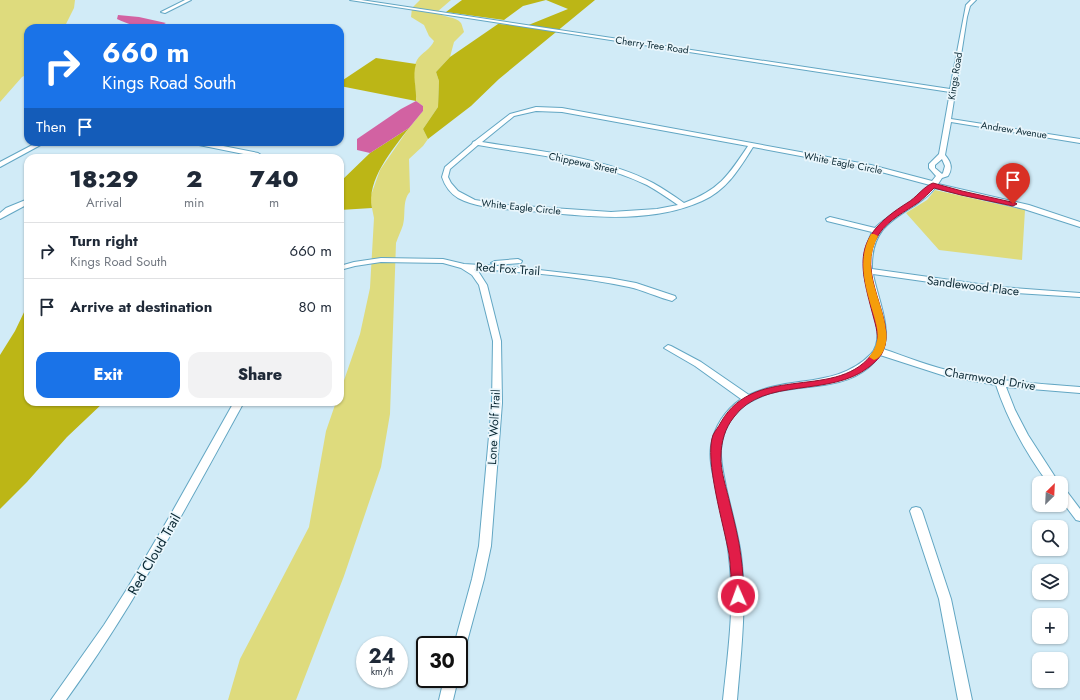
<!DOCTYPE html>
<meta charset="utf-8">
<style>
:root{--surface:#fff;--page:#f2f2f3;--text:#1f2937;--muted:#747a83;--line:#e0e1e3;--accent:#1a73e8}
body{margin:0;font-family:Jost,sans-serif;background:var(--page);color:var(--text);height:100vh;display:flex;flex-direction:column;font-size:15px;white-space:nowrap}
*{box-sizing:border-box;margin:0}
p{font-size:13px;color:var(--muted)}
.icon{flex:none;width:22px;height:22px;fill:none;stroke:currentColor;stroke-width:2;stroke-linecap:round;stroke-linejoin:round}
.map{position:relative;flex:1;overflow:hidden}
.panel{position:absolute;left:24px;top:154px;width:320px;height:252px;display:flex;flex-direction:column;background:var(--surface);border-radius:12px;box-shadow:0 1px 3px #0004}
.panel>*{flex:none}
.top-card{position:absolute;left:24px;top:24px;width:320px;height:122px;border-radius:12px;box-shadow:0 1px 3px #0004;background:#1a73e8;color:#fff;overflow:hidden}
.needle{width:26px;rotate:24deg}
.fabs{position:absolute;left:1032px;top:476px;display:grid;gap:8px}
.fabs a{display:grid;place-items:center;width:36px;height:36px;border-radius:8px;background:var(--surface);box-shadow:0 1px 3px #0004;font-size:20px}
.speed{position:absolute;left:356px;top:636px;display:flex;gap:8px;font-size:20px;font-weight:700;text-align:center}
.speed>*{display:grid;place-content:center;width:52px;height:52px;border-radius:50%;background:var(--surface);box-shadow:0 1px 3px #0004;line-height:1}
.speed small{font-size:10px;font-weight:400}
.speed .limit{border:2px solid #111;border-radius:6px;background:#fff;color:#111}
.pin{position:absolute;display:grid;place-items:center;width:34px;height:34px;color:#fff;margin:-41px -17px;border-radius:50% 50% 50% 0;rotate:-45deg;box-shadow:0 0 4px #0007}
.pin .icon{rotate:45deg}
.me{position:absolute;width:44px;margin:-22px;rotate:358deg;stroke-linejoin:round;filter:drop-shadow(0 0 3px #0008)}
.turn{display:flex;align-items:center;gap:14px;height:84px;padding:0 12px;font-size:18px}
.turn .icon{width:52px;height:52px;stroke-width:2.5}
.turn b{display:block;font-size:28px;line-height:34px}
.then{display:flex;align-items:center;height:38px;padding:0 12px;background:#0003;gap:8px;font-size:15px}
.eta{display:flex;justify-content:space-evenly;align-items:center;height:68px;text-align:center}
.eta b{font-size:24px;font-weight:800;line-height:28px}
.action{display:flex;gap:8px;margin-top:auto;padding:8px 12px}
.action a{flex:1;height:46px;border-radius:12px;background:var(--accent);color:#fff;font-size:16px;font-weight:800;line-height:46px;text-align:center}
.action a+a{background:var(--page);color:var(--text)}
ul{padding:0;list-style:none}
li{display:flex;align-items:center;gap:12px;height:56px;padding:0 12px;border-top:1px solid var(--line)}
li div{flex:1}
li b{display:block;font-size:15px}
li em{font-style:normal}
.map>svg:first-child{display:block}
.green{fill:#dedb7d}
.forest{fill:#bcb616}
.water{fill:#d262a2}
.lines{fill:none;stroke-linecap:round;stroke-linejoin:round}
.minor-casing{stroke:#62a6c3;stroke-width:2}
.minor{fill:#fff;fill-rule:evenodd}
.route{fill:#e11d48;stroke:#92132f}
.slow{fill:#f59e0b}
.labels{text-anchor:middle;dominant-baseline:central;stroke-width:3.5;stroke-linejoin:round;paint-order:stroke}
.far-street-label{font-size:10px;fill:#082631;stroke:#e9f6fc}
.street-label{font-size:12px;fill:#082631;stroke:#e9f6fc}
.near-street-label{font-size:14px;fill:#082631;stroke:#e9f6fc}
</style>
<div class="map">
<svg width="1080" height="700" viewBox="0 0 1080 700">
<rect width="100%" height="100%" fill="#d1ebf7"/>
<g class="green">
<path d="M0,0H75L74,8L64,28H28V74L22,77L0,102Z"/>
<path d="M420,0H451L437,12C443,18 456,16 461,23C462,25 463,29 464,32L454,42L450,57L436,72L439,81L438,107L423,129L428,139L423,146L409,159L410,192C402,200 406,215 403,225C401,231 398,237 396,243L390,414L381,467L344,576L296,700H228L240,659L309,527L326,431L336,402H340V392L360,334L370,288L374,218L370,198L380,170L409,128L423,111V106L416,101C417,87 410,72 417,60C421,53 431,49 434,41L429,36L424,25L411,17L412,8Z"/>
<path d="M935,190L1025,210L1022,260L939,250L906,213L927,200Z"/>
</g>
<g class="forest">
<path d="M462,0H595L499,79L471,106L428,139L423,129L438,107L439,81L436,72L450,57L498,24L526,26L568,9L546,0L523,6L504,20L446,12Z"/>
<path d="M376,58L416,64C412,76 417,88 416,101L340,86V82Z"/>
<path d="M409,128C393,149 366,180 372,208L340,210V182L370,153Z"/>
<path d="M28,296V402H104L67,437L27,482L0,509V355L15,331L27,306Z"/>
</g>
<g class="water">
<path d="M118,15L139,17L166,23C149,33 133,26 117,19Z"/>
<path d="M416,101L423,106V111L409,128L370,153L357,150V139L401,109Z"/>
</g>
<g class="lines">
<g class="minor-casing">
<g id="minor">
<path d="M185,0H191L165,13L161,12Z"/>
<path d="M350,0H361L950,89L966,5L971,0H976L970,6L967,17L951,119L1080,139V143L951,122L945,155C951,162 953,168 948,176L942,178L938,184L1029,205L1080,222V227L1024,209L935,188C930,195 921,201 914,206C886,223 871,234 872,269L1000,287L1080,293V297L1000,292L873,274C877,296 892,328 883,349C907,357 931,367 956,372C997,381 1038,384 1080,387V393L1006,387L1015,410L1028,435L1059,483H1048C1026,453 1008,421 996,385L945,376L880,355C877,359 873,364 868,368C835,395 786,380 750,402C733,412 723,429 721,449C720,462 724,475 726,487C731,510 738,533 741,555C747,604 741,652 737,700H723C728,652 735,605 729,557C727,534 720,511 716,488C713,474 709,461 711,446C714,427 725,410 741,399L695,366L664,348L668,345L671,346L701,362L749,395C789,375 837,389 871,354C889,335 864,292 864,270C864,256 866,245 872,232L827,221L826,219L830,217L875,228C889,212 922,201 930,185L870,169L753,147C739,169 727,190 702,201C648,225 586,216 530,211C507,209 479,209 458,198C450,193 445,186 442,177L445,167L472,144L473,142L475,141L510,114L536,107L562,108L871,165L932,181L936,176L929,168V164L939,154L950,92ZM536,111L562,112L748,146C728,176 719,190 684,203C674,196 664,189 653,183C605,157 536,151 482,142L514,116ZM478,145C535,155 595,160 647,185C658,191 668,198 678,205L657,209L611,212L507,205L475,200L458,191L451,183L448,177L450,169ZM942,159L945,166L943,173L942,174L935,168V165Z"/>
<rect x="115" y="26" width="4" height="2"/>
<path d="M38,142H46L0,167V162Z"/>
<path d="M191,142H203L258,153L261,155L258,157L194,144Z"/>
<path d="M28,199V204L0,219V213L6,208Z"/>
<path d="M381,258L443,259L464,264L513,267L609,278L636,283L675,296L676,298L672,301C657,297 643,290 629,287C578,276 525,272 474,269L478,271L487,285L501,341L502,403L491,546L484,579L465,649L464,653L459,655V645H454L472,579L479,546L492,403L493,341L479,285L472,275L461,268L443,263L381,262L355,266L340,270V266L354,262Z"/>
<path d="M518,259L522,261L521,263L495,265L491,263L495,261Z"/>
<path d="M234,402H244C188,504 134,606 66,700H51L104,625L127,589L171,514Z"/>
<path d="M1061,488L1065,489L1080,509V521L1076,520L1061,500Z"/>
<path d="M916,507L920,508L922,511L951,599L972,700H958L939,599L910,511L912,508Z"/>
<path d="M444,679H458L453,700H439Z"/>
</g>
</g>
<use href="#minor" class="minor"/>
</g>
<path class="route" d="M933,183L962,191L1016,203L1017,204L1013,206L961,195L934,188C929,193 924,198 919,202C905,212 889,219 879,234C853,273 898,320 883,351C881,357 874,363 869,367C830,398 764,376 734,417C725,428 721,442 721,456C720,470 727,490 730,504C734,521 739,539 741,557C743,570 743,583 744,596L742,600L738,601L733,600L732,596C731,582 731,567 729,554C724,526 704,459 713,435C715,431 719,426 721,422C756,361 840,403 874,351C880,342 877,330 874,319C859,263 851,238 907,203C916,198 924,186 933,183Z"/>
<path class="slow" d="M871,234H874L878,236C873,246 870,257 871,269C873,290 884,310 886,331C888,341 884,357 874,360L869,357C873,352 876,347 877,341C879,332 876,324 874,316C866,289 856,261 871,234Z"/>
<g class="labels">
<g class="far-street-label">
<text transform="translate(652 45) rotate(8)">Cherry Tree Road</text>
<text transform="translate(955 76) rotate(-81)">Kings Road</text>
<text transform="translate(1014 130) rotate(9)">Andrew Avenue</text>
<text transform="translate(583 163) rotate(12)">Chippewa Street</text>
<text transform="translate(843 163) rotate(11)">White Eagle Circle</text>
<text transform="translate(521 207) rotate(6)">White Eagle Circle</text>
</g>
<g class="street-label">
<text transform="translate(508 269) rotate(4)">Red Fox Trail</text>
<text transform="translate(973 286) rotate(7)">Sandlewood Place</text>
<text transform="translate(990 379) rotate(9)">Charmwood Drive</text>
<text transform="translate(494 427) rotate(-87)">Lone Wolf Trail</text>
</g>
<g class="near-street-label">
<text transform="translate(154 554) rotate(-60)">Red Cloud Trail</text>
</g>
</g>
</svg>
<div class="fabs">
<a><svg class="needle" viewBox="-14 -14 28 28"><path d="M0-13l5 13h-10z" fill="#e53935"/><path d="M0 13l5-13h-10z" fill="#747a83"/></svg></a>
<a><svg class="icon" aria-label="search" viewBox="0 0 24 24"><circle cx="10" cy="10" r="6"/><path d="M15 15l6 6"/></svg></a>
<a><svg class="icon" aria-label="layers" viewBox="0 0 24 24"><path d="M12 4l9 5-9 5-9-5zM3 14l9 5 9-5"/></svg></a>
<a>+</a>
<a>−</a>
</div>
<div class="speed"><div>24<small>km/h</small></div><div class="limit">30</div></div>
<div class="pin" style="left:1013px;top:204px;background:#d93025"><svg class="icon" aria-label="arrive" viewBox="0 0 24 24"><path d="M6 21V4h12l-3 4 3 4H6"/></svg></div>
<svg class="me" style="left:738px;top:596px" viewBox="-20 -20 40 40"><circle r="17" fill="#e11d48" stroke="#fff" stroke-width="3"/><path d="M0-11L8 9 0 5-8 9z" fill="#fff"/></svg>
<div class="top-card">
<div class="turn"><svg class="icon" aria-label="right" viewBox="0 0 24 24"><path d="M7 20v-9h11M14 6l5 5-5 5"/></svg><div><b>660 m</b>Kings Road South</div></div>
<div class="then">Then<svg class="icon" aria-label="arrive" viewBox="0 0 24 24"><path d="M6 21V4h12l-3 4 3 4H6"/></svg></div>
</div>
<section class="panel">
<div class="eta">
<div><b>18:29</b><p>Arrival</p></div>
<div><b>2</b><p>min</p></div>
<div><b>740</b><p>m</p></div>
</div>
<ul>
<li><svg class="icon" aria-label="right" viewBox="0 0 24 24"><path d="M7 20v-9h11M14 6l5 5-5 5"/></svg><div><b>Turn right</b><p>Kings Road South</p></div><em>660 m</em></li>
<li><svg class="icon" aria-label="arrive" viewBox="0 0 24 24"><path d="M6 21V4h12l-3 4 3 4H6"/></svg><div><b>Arrive at destination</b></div><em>80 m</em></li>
</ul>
<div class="action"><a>Exit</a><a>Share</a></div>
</section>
</div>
